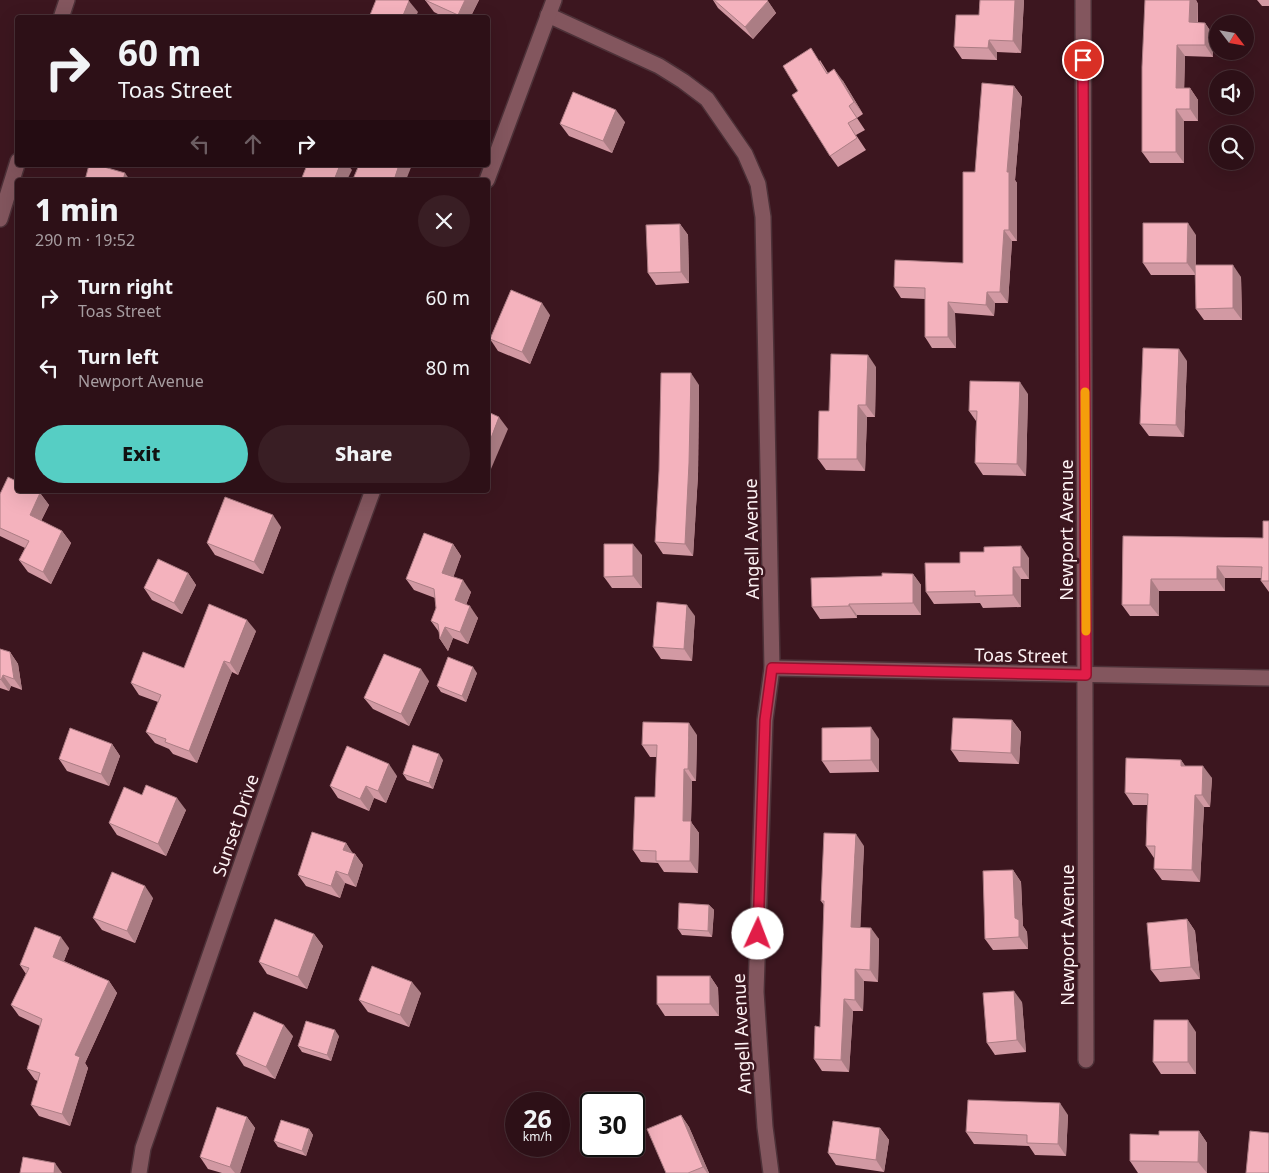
<!DOCTYPE html>
<meta charset="utf-8">
<style>
:root{--surface:#2d1017;--page:#391e24;--text:#f1f3f6;--muted:#a79da1;--line:#483036;--accent:#56cec4}
body{margin:0;font-family:"Noto Sans",sans-serif;background:var(--page);color:var(--text);height:100vh;display:flex;flex-direction:column;font-size:19px;white-space:nowrap}
*{box-sizing:border-box;margin:0}
p{font-size:16px;color:var(--muted)}
.icon{flex:none;width:28px;height:28px;fill:none;stroke:currentColor;stroke-width:2;stroke-linecap:round;stroke-linejoin:round}
.map{position:relative;flex:1;overflow:hidden}
.details{position:absolute;left:15px;top:178px;width:475px;height:315px;display:flex;flex-direction:column;background:var(--surface);border-radius:5px;box-shadow:0 5px 20px #0002,0 0 0 1px var(--line)}
.details>*{flex:none}
.banner{position:absolute;left:15px;top:15px;width:475px;height:152px;border-radius:5px;box-shadow:0 5px 20px #0002,0 0 0 1px var(--line);background:#2d1017;color:var(--text);overflow:hidden}
.needle{width:32px;rotate:121deg}
.controls{position:absolute;left:1209px;top:15px;display:grid;gap:10px}
.controls a{display:grid;place-items:center;width:45px;height:45px;border-radius:50%;background:var(--surface);box-shadow:0 5px 20px #0002,0 0 0 1px var(--line);font-size:25px}
.speed{position:absolute;left:505px;top:1092px;display:flex;gap:10px;font-size:25px;font-weight:700;text-align:center}
.speed>*{display:grid;place-content:center;width:65px;height:65px;border-radius:50%;background:var(--surface);box-shadow:0 5px 20px #0002,0 0 0 1px var(--line);line-height:1}
.speed small{font-size:12px;font-weight:400}
.speed .limit{border:2px solid #111;border-radius:8px;background:#fff;color:#111}
.pin{position:absolute;display:grid;place-items:center;width:42px;height:42px;color:#fff;margin:-21px;border:2px solid #fff;border-radius:50%;box-shadow:0 1px 5px #0007}
.me{position:absolute;width:55px;margin:-28px;rotate:2deg;stroke-linejoin:round;filter:drop-shadow(0 0 4px #0008)}
.turn{display:flex;align-items:center;gap:18px;height:105px;padding:0 20px;font-size:22px}
.turn .icon{width:65px;height:65px;stroke-width:2.5}
.turn b{display:block;font-size:35px;line-height:42px}
.lanes{display:flex;align-items:center;height:48px;padding:0 20px;background:#0003;justify-content:center;gap:25px;direction:ltr}
.lanes .off{opacity:.35}
.round{display:grid;place-items:center;flex:none;width:52px;height:52px;border-radius:26px;background:var(--page)}
.headline{display:flex;align-items:center;justify-content:space-between;height:85px;padding:0 20px}
h1{font-size:30px;font-weight:800;line-height:38px}
.cta{display:flex;gap:10px;margin-top:auto;padding:10px 20px}
.cta a{flex:1;height:58px;border-radius:30px;background:var(--accent);color:#111;font-size:20px;font-weight:800;line-height:58px;text-align:center}
.cta a+a{background:var(--page);color:var(--text)}
ul{padding:0;list-style:none}
li{display:flex;align-items:center;gap:15px;height:70px;padding:0 20px}
li div{flex:1}
li b{display:block;font-size:19px}
li em{font-style:normal}
.map>svg:first-child{display:block}
.lines{fill:none;stroke-linecap:round;stroke-linejoin:round}
.minor-casing{stroke:#4d3138;stroke-width:18}
.minor{stroke:#83565e;stroke-width:15}
.wall{fill:#d299a3}
.shaded-wall{fill:#ab7d84}
.building{fill:#f4b2bd;stroke:#ab7d84}
.route-casing{stroke:#92132f;stroke-width:12}
.route{stroke:#e11d48;stroke-width:9}
.slow{stroke:#f59e0b;stroke-width:9}
.labels{text-anchor:middle;dominant-baseline:central;stroke-width:5;stroke-linejoin:round;paint-order:stroke}
.street-label{font-size:18px;fill:#fdf1f3;stroke:#3c161f}
</style>
<div class="map">
<svg width="1269" height="1173" viewBox="0 0 1269 1173">
<rect width="100%" height="100%" fill="#3c161f"/>
<g class="lines">
<g class="minor-casing">
<g id="minor">
<path d="M1083,0L1086,1060"/>
<path d="M548,15L659,66L683,81L707,99L745,154L758,184L763,217L772,668L765,720L756,992L765,1127L771,1173"/>
<path d="M61,18L67,0"/>
<path d="M487,180L554,0"/>
<path d="M0,219L18,161"/>
<path d="M772,668L1269,678"/>
<path d="M139,1173L143,1148L340,580L373,490"/>
</g>
</g>
<use href="#minor" class="minor"/>
</g>
<g class="wall">
<path d="M425,0H479L470,18H446L434,12Z"/>
<path d="M713,0H767L776,13L753,39L718,8Z"/>
<path d="M980,0H1024L1021,53L997,52V60L962,59L954,47L979,15Z"/>
<path d="M1145,0H1196L1198,4V23H1205L1213,35V57L1185,56L1184,88H1190L1198,100V121H1184V163H1150L1142,152Z"/>
<path d="M1257,0H1269V6H1262Z"/>
<path d="M820,60L828,73L843,81L863,114L857,118L865,130L856,135L866,150L838,167L830,156L798,91Z"/>
<path d="M1014,86L1022,97L1015,180L1017,183V241H1012L1008,303H995L994,316L955,313L956,348H932L925,337V299L901,298L894,287L963,263L975,172Z"/>
<path d="M625,122L612,153L569,136L560,124Z"/>
<path d="M680,224L688,235L689,283L656,285L648,273Z"/>
<path d="M1196,235V265L1241,277L1242,320H1204L1196,309L1195,275H1151L1143,263Z"/>
<path d="M550,315L530,364L498,351L490,339Z"/>
<path d="M1187,361L1184,437L1149,436L1140,424Z"/>
<path d="M876,367L875,417H867L865,471L826,470L818,459Z"/>
<path d="M699,385L698,475L693,556L663,554L655,542Z"/>
<path d="M1028,394L1026,476L983,475L975,463L976,421L969,411Z"/>
<path d="M40,493L49,505L41,521L62,531L71,543L51,584L28,572L19,560L25,548L0,536V494Z"/>
<path d="M1269,521V592L1261,581L1262,578H1225V591H1159V616H1130L1122,605L1123,536L1263,538Z"/>
<path d="M281,527L263,574L215,555L207,543Z"/>
<path d="M453,544L461,556L453,577L471,592L466,605L478,618L468,644L453,638L448,651L440,639L439,632L431,621L436,608L435,598L414,590L406,579Z"/>
<path d="M642,555V588H612L604,577Z"/>
<path d="M1029,558V579H1021V607L983,608L980,603L934,604L926,592L960,563Z"/>
<path d="M188,573L196,585L182,614L152,600L144,588Z"/>
<path d="M913,574L921,585V615H857V618L820,619L812,607L882,576Z"/>
<path d="M695,616L692,661L661,659L653,647Z"/>
<path d="M256,631L238,675L232,672L197,763L173,754L169,749L155,743L146,732L158,702L139,695L131,683L184,668Z"/>
<path d="M0,649L10,652L18,664L22,690L11,686L9,691L0,688Z"/>
<path d="M477,673L466,702L441,692L437,686Z"/>
<path d="M429,681L409,726L373,709L364,698Z"/>
<path d="M1012,720L1021,732L1019,764L959,762L951,750Z"/>
<path d="M697,735L696,781H692L691,822L699,833L698,873L664,872L658,863L641,862L633,850L655,797L657,757H650L642,745Z"/>
<path d="M879,739V772L830,773L822,761Z"/>
<path d="M112,744L120,756L109,786L67,771L59,759Z"/>
<path d="M443,760L433,789L407,780L403,774Z"/>
<path d="M1181,760L1185,766L1212,778L1210,807H1204L1200,882L1162,880L1154,869V858L1146,846L1147,805H1133L1125,793Z"/>
<path d="M397,776L386,803L374,798L369,811L338,798L330,786Z"/>
<path d="M142,795L186,810L166,856L117,835L109,823Z"/>
<path d="M346,843L352,853L355,854L363,865L356,887L345,883L340,898L306,886L298,875Z"/>
<path d="M864,846L860,927L879,939L878,982L864,981L863,1011H853L849,1072L822,1071L814,1059L820,1027L824,905L821,901Z"/>
<path d="M1013,870L1021,882L1023,926L1027,932L1028,949L993,950L985,939Z"/>
<path d="M153,898L135,943L102,930L93,918Z"/>
<path d="M709,905L714,910L712,937L682,935L678,929Z"/>
<path d="M1187,919L1195,931L1200,979L1160,982L1151,970Z"/>
<path d="M314,934L323,946L307,989L267,974L259,962Z"/>
<path d="M69,948L64,961L109,981L117,993L85,1063L88,1068L70,1126L39,1116L31,1105L38,1081L35,1080L27,1069L40,1026L19,1016L11,1005L26,974L20,965Z"/>
<path d="M710,976L718,988L719,1016H665L657,1004Z"/>
<path d="M421,993L409,1027L368,1012L359,1000Z"/>
<path d="M1022,1002L1026,1052L995,1055L987,1043Z"/>
<path d="M1196,1032V1074H1161L1153,1062Z"/>
<path d="M293,1036L275,1079L244,1066L236,1054Z"/>
<path d="M339,1036L331,1061L302,1052L298,1046Z"/>
<path d="M681,1115L689,1127L709,1173H666Z"/>
<path d="M1068,1115L1066,1156L1035,1155L1029,1146L974,1144L966,1132Z"/>
<path d="M247,1117L255,1128L240,1173H222L208,1169L200,1157Z"/>
<path d="M880,1128L889,1140L884,1172L836,1165L828,1153Z"/>
<path d="M309,1129L313,1135L306,1156L278,1147L274,1141Z"/>
<path d="M1199,1131L1207,1143V1173H1138L1130,1161L1159,1135Z"/>
</g>
<g class="shaded-wall">
<path d="M465,0H479L470,18H459L458,15Z"/>
<path d="M1015,0H1024L1021,53L1013,41Z"/>
<path d="M1190,0H1196L1198,4L1197,34L1189,22Z"/>
<path d="M409,1L418,12L415,18H402Z"/>
<path d="M768,1L776,13L753,39L745,27Z"/>
<path d="M1205,23L1213,35V57L1205,45Z"/>
<path d="M989,40L997,52V60L988,48Z"/>
<path d="M1177,45L1185,56L1184,99L1176,88Z"/>
<path d="M834,69L843,81L863,114L854,102Z"/>
<path d="M1014,86L1022,97L1015,180L1017,183V241L1009,230L1007,172Z"/>
<path d="M1190,88L1198,100V121L1190,109Z"/>
<path d="M1176,109L1184,121V163L1176,152Z"/>
<path d="M616,110L625,122L612,153L603,141Z"/>
<path d="M340,165H348L352,170L347,180H334Z"/>
<path d="M399,165H412L406,180H394Z"/>
<path d="M125,173L130,180H123Z"/>
<path d="M1188,223L1196,235V275L1187,263Z"/>
<path d="M680,224L688,235L689,283L681,272Z"/>
<path d="M1004,230L1012,241L1008,303L1000,292Z"/>
<path d="M1233,265L1241,277L1242,320L1233,308Z"/>
<path d="M987,292L995,303L994,316L986,305Z"/>
<path d="M948,302L955,313L956,348L948,337Z"/>
<path d="M542,303L550,315L530,364L522,352Z"/>
<path d="M1179,349L1187,361L1184,437L1176,425Z"/>
<path d="M868,355L876,367L875,417L866,405Z"/>
<path d="M691,373L699,385L698,475L693,556L685,544Z"/>
<path d="M1020,382L1028,394L1026,476L1017,464Z"/>
<path d="M858,405L867,417L865,471L857,459Z"/>
<path d="M499,417L508,429L488,476V446Z"/>
<path d="M40,493L49,505L38,527L30,515Z"/>
<path d="M273,515L281,527L263,574L254,562Z"/>
<path d="M62,531L71,543L51,584L43,572Z"/>
<path d="M453,544L461,556L451,584L442,573Z"/>
<path d="M633,544L642,555V588L633,576Z"/>
<path d="M1021,546L1029,558V579L1021,567Z"/>
<path d="M1217,566L1225,578V591L1217,579Z"/>
<path d="M1013,567L1021,579V607L1013,595Z"/>
<path d="M188,573L196,585L182,614L174,603Z"/>
<path d="M913,574L921,585V615L913,603Z"/>
<path d="M1151,579L1159,591V616L1150,605Z"/>
<path d="M463,580L471,592L463,612L455,600Z"/>
<path d="M849,604L857,615V618L849,606Z"/>
<path d="M687,605L695,616L692,661L684,649Z"/>
<path d="M470,606L478,618L468,644L460,632Z"/>
<path d="M247,620L256,631L238,675L230,663Z"/>
<path d="M445,627L453,638L448,651L440,639Z"/>
<path d="M10,652L18,664L22,690L14,679Z"/>
<path d="M224,661L232,672L197,763L189,751Z"/>
<path d="M473,667L477,673L466,702L462,696Z"/>
<path d="M421,669L429,681L409,726L401,714Z"/>
<path d="M3,675L11,686L9,691L1,680Z"/>
<path d="M1012,720L1021,732L1019,764L1011,753Z"/>
<path d="M689,723L697,735L696,781L688,769Z"/>
<path d="M871,727L879,739V772L871,760Z"/>
<path d="M112,744L120,756L109,786L101,774Z"/>
<path d="M439,754L443,760L433,789L429,783Z"/>
<path d="M1181,760L1189,771L1181,766Z"/>
<path d="M389,764L397,776L386,803L378,791Z"/>
<path d="M1203,766L1212,778L1210,807L1202,795Z"/>
<path d="M684,769L692,781L691,822L699,833L698,873L690,861L683,821Z"/>
<path d="M366,786L374,798L369,811L360,799Z"/>
<path d="M1195,795L1204,807L1200,882L1192,870Z"/>
<path d="M177,798L186,810L166,856L158,844Z"/>
<path d="M856,834L864,846L860,939L851,927Z"/>
<path d="M346,843L354,855L343,850Z"/>
<path d="M355,854L363,865L356,887L348,875Z"/>
<path d="M1013,870L1021,882L1023,926L1027,932L1028,949L1019,937L1015,918Z"/>
<path d="M336,871L345,883L340,898L331,886Z"/>
<path d="M145,886L153,898L135,943L127,931Z"/>
<path d="M709,905L714,910L712,937L708,931Z"/>
<path d="M1187,919L1195,931L1200,979L1191,967Z"/>
<path d="M871,928L879,939L878,982L870,970Z"/>
<path d="M314,934L323,946L307,989L298,977Z"/>
<path d="M61,937L69,948L61,968L53,957Z"/>
<path d="M855,969L864,981L863,1011L855,1000Z"/>
<path d="M710,976L718,988L719,1016L710,1004Z"/>
<path d="M109,981L117,993L85,1063L88,1068L70,1126L62,1114L75,1055Z"/>
<path d="M412,982L421,993L409,1027L400,1015Z"/>
<path d="M1014,991L1022,1002L1026,1052L1017,1040Z"/>
<path d="M844,999L853,1011L849,1072L841,1060Z"/>
<path d="M1188,1020L1196,1032V1074L1188,1062Z"/>
<path d="M284,1025L293,1036L275,1079L266,1067Z"/>
<path d="M335,1030L339,1036L331,1061L327,1055Z"/>
<path d="M1060,1103L1068,1115L1066,1156L1058,1144Z"/>
<path d="M681,1115L689,1127L709,1173H707L703,1167Z"/>
<path d="M247,1117L255,1128L240,1173H235L230,1167Z"/>
<path d="M880,1128L889,1140L884,1172L876,1160Z"/>
<path d="M309,1129L313,1135L306,1156L302,1151Z"/>
<path d="M1199,1131L1207,1143V1173L1198,1162Z"/>
<path d="M55,1163L62,1173H54Z"/>
</g>
<g class="building">
<path d="M376,0H408L409,1L402,18H375L370,15Z"/>
<path d="M425,0H465L458,15Z"/>
<path d="M714,0H767L768,1L745,27Z"/>
<path d="M980,0H1015L1013,41L989,40L988,48L954,47L956,15H979Z"/>
<path d="M1145,0H1190L1189,22L1205,23V45H1177L1176,88H1190V109H1176V152H1142V67Z"/>
<path d="M811,48L827,74L834,69L854,102L849,106L857,118L848,123L857,138L830,156L792,95L798,91L783,66Z"/>
<path d="M982,83L1014,86L1007,172H1009V230H1004L1000,292H987L986,305L948,302V337H925V288L894,287L895,260L963,263V172H975Z"/>
<path d="M573,92L616,110L603,141L560,124Z"/>
<path d="M89,165H97L125,173L123,180H85Z"/>
<path d="M307,165H340L334,180H301Z"/>
<path d="M359,165H399L394,180H356L353,179Z"/>
<path d="M1143,223H1188L1187,263H1143Z"/>
<path d="M680,224L681,272L648,273L646,225Z"/>
<path d="M1195,265H1233V308L1196,309Z"/>
<path d="M511,290L542,303L522,352L490,339Z"/>
<path d="M1143,348L1179,349L1176,425L1140,424Z"/>
<path d="M831,354L868,355L866,405H858L857,459H818L819,411H829Z"/>
<path d="M661,373H691L689,463L685,544L655,542L659,471Z"/>
<path d="M970,381L1020,382L1017,464L975,463L977,411H969Z"/>
<path d="M488,412L499,417L488,446Z"/>
<path d="M8,477L18,482V490H34L40,493L30,515L62,531L43,572L19,560L29,541L0,528V494Z"/>
<path d="M225,497L273,515L254,562L207,543Z"/>
<path d="M1263,521H1269V581H1261L1262,567L1217,566V579H1151L1150,605H1122L1123,536L1263,538Z"/>
<path d="M424,533L453,544L442,573L463,580L455,600L470,606L460,632L445,627L440,639L438,624L431,621L436,608L434,589L406,579Z"/>
<path d="M604,544H633V576L604,577Z"/>
<path d="M1021,546V567H1013V595L975,596V591L926,592L925,563H960V552H984V547Z"/>
<path d="M158,559L188,573L174,603L144,588Z"/>
<path d="M882,573L913,574V603L849,604V606L812,607L811,578L882,576Z"/>
<path d="M657,602L687,605L684,649L653,647Z"/>
<path d="M209,604L247,620L230,663L224,661L189,751L165,742L166,739L146,732L161,695L131,683L143,652L184,668Z"/>
<path d="M0,649L10,652L14,679L3,675L1,680L0,679Z"/>
<path d="M384,654L421,669L401,714L364,698Z"/>
<path d="M448,657L473,667L462,696L437,686Z"/>
<path d="M953,718L1012,720L1011,753L951,750Z"/>
<path d="M643,722L689,723L688,769H684L683,821H691L690,861H656V851L633,850L635,797H655L657,745H642Z"/>
<path d="M871,727V760L822,761V728Z"/>
<path d="M70,728L112,744L101,774L59,759Z"/>
<path d="M413,745L439,754L429,783L403,774Z"/>
<path d="M347,746L389,764L378,791L366,786L360,799L330,786Z"/>
<path d="M1126,758L1181,760V766H1203L1202,795H1195L1192,870L1154,869L1155,846H1146L1148,794L1125,793Z"/>
<path d="M146,785L177,798L158,844L109,823L124,787L142,795Z"/>
<path d="M312,832L346,843L343,850L355,854L348,875L336,871L331,886L298,875Z"/>
<path d="M824,833L856,834L851,927L871,928L870,970L855,969V1000L844,999L841,1060L814,1059L815,1026L820,1027L824,901H821Z"/>
<path d="M1013,870L1015,918L1019,920V937L985,939L983,871Z"/>
<path d="M112,872L145,886L127,931L93,918Z"/>
<path d="M679,903L709,905L708,931L678,929Z"/>
<path d="M275,919L314,934L298,977L259,962Z"/>
<path d="M1187,919L1191,967L1151,970L1147,923Z"/>
<path d="M35,927L61,937L53,957L109,981L75,1055L80,1057L62,1114L31,1105L40,1073L27,1069L42,1019L11,1005L29,968L20,965Z"/>
<path d="M372,966L412,982L400,1015L359,1000Z"/>
<rect x="657" y="976" width="53" height="28"/>
<path d="M1014,991L1017,1040L987,1043L983,993Z"/>
<path d="M254,1012L284,1025L266,1067L236,1054Z"/>
<path d="M1154,1020H1188V1062H1153Z"/>
<path d="M306,1021L335,1030L327,1055L298,1046Z"/>
<path d="M968,1100L1060,1103L1058,1144L1027,1143V1135L966,1132Z"/>
<path d="M217,1107L247,1117L230,1167L200,1157Z"/>
<path d="M681,1115L703,1167L688,1173H666L647,1129Z"/>
<path d="M281,1120L309,1129L302,1151L274,1141Z"/>
<path d="M833,1121L880,1128L876,1160L828,1153Z"/>
<path d="M1159,1131H1199L1198,1162L1130,1161V1134L1159,1135Z"/>
<path d="M1250,1131L1269,1133V1173H1246Z"/>
<path d="M23,1157L55,1163L54,1173H20Z"/>
</g>
<g class="lines">
<g class="route-casing">
<path id="route" d="M758,934L765,720L772,668L1086,675L1083,60"/>
</g>
<use href="#route" class="route"/>
<path class="slow" d="M1085,392L1086,631"/>
</g>
<g class="labels">
<g class="street-label">
<text transform="translate(1066 530) rotate(-90)">Newport Avenue</text>
<text transform="translate(751 539) rotate(-91)">Angell Avenue</text>
<text transform="translate(1021 655) rotate(1)">Toas Street</text>
<text transform="translate(235 825) rotate(-71)">Sunset Drive</text>
<text transform="translate(1067 935) rotate(-90)">Newport Avenue</text>
<text transform="translate(741 1034) rotate(-93)">Angell Avenue</text>
</g>
</g>
</svg>
<div class="controls">
<a><svg class="needle" viewBox="-14 -14 28 28"><path d="M0-13l5 13h-10z" fill="#e53935"/><path d="M0 13l5-13h-10z" fill="#a79da1"/></svg></a>
<a><svg class="icon" aria-label="sound" viewBox="0 0 24 24"><path d="M4 9h4l5-4v14l-5-4H4zM17 9q2 3 0 6"/></svg></a>
<a><svg class="icon" aria-label="search" viewBox="0 0 24 24"><circle cx="10" cy="10" r="6"/><path d="M15 15l6 6"/></svg></a>
</div>
<div class="speed"><div>26<small>km/h</small></div><div class="limit">30</div></div>
<div class="pin" style="left:1083px;top:60px;background:#d93025"><svg class="icon" aria-label="arrive" viewBox="0 0 24 24"><path d="M6 21V4h12l-3 4 3 4H6"/></svg></div>
<svg class="me" style="left:758px;top:934px" viewBox="-20 -20 40 40"><circle r="19" fill="#fff"/><path d="M0-13L10 11 0 6-10 11z" fill="#e11d48"/></svg>
<div class="banner">
<div class="turn"><svg class="icon" aria-label="right" viewBox="0 0 24 24"><path d="M7 20v-9h11M14 6l5 5-5 5"/></svg><div><b>60 m</b>Toas Street</div></div>
<div class="lanes"><svg class="icon off" aria-label="left" viewBox="0 0 24 24"><path d="M17 20v-9H6M10 6l-5 5 5 5"/></svg><svg class="icon off" aria-label="ahead" viewBox="0 0 24 24"><path d="M12 20V5M6 11l6-6 6 6"/></svg><svg class="icon" aria-label="right" viewBox="0 0 24 24"><path d="M7 20v-9h11M14 6l5 5-5 5"/></svg></div>
</div>
<section class="details">
<div class="headline"><div><h1>1 min</h1><p>290 m · 19:52</p></div><a class="round"><svg class="icon" aria-label="close" viewBox="0 0 24 24"><path d="M6 6l12 12M18 6L6 18"/></svg></a></div>
<ul>
<li><svg class="icon" aria-label="right" viewBox="0 0 24 24"><path d="M7 20v-9h11M14 6l5 5-5 5"/></svg><div><b>Turn right</b><p>Toas Street</p></div><em>60 m</em></li>
<li><svg class="icon" aria-label="left" viewBox="0 0 24 24"><path d="M17 20v-9H6M10 6l-5 5 5 5"/></svg><div><b>Turn left</b><p>Newport Avenue</p></div><em>80 m</em></li>
</ul>
<div class="cta"><a>Exit</a><a>Share</a></div>
</section>
</div>
